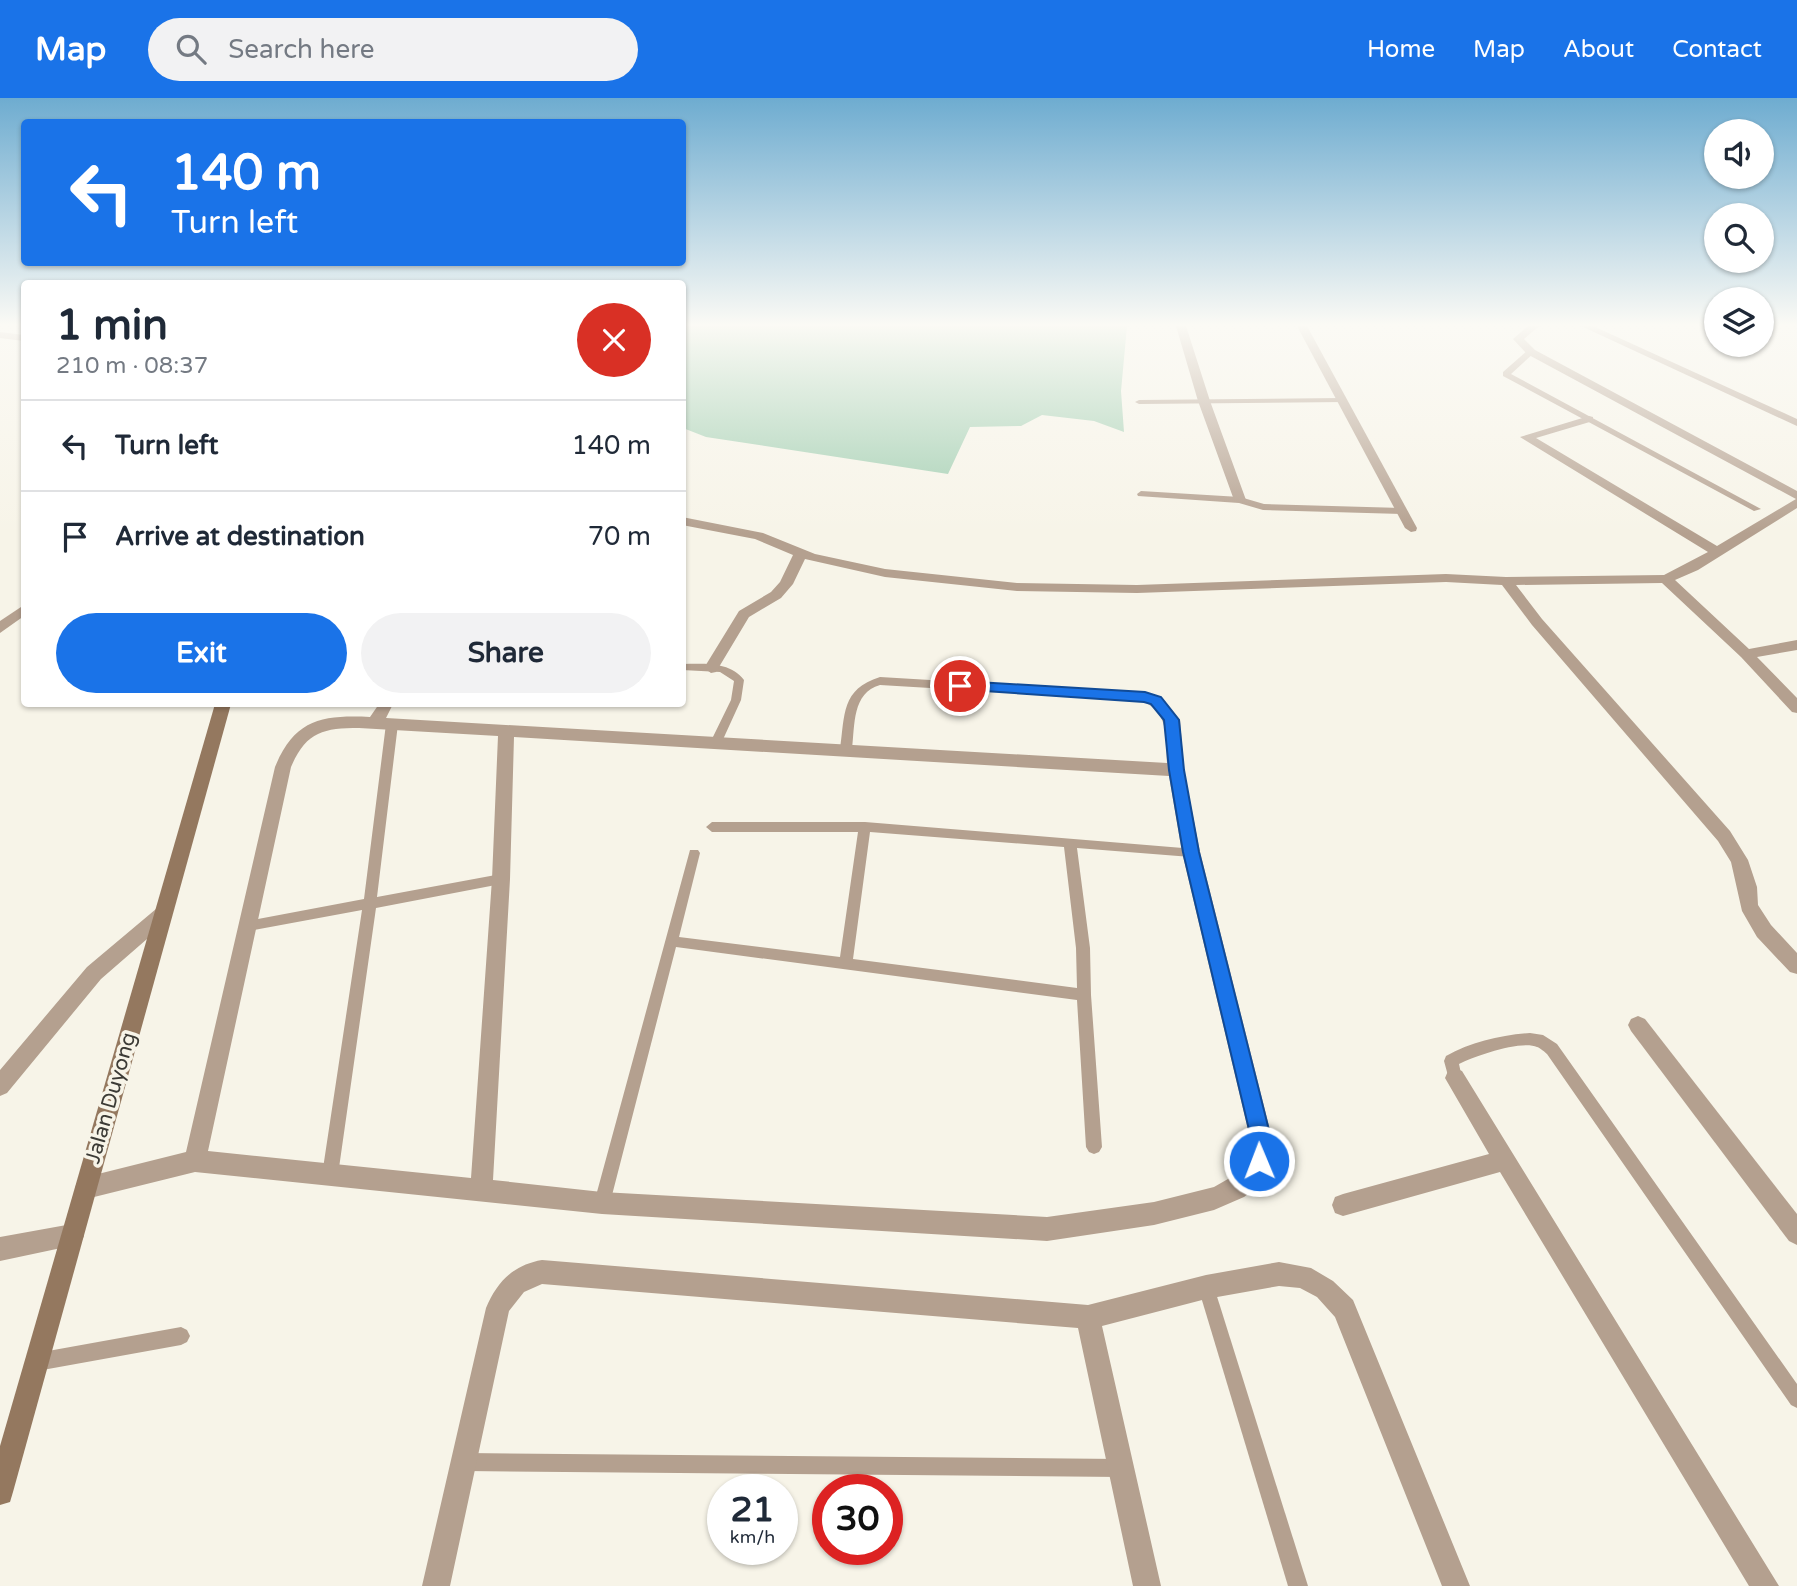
<!DOCTYPE html>
<meta charset="utf-8">
<style>
:root{--surface:#fff;--page:#f2f2f3;--text:#1f2937;--muted:#747a83;--line:#e0e1e3;--accent:#1a73e8}
body{margin:0;font-family:"Varela Round",sans-serif;background:var(--page);color:var(--text);height:100vh;display:flex;flex-direction:column;font-size:26px;white-space:nowrap}
*{box-sizing:border-box;margin:0}
p{font-size:23px;color:var(--muted)}
.icon{flex:none;width:38px;height:38px;fill:none;stroke:currentColor;stroke-width:2;stroke-linecap:round;stroke-linejoin:round}
.map{position:relative;flex:1;overflow:hidden}
.panel{position:absolute;left:21px;top:182px;width:665px;height:427px;display:flex;flex-direction:column;background:var(--surface);border-radius:7px;box-shadow:0 2px 5px #0004}
.panel>*{flex:none}
.banner{position:absolute;left:21px;top:21px;width:665px;height:147px;border-radius:7px;box-shadow:0 2px 5px #0004;background:#1a73e8;color:#fff;overflow:hidden}
.tools{position:absolute;left:1704px;top:21px;display:grid;gap:14px}
.tools a{display:grid;place-items:center;width:70px;height:70px;border-radius:50%;background:var(--surface);box-shadow:0 2px 5px #0004;font-size:35px}
.speed{position:absolute;left:707px;top:1376px;display:flex;gap:14px;font-size:35px;font-weight:700;text-align:center}
.speed>*{display:grid;place-content:center;width:91px;height:91px;border-radius:50%;background:var(--surface);box-shadow:0 2px 5px #0004;line-height:1}
.speed small{font-size:18px;font-weight:400}
.speed .limit{border:10px solid #d22;background:#fff;color:#111}
.pin{position:absolute;display:grid;place-items:center;width:60px;height:60px;color:#fff;margin:-30px;border:4px solid #fff;border-radius:50%;box-shadow:0 2px 7px #0007}
.me{position:absolute;width:77px;margin:-38px;rotate:359deg;stroke-linejoin:round;filter:drop-shadow(0 0 5px #0008)}
.turn{display:flex;align-items:center;gap:24px;height:147px;padding:0 35px;font-size:32px}
.turn .icon{width:91px;height:91px;stroke-width:2.5}
.turn b{display:block;font-size:49px;line-height:60px}
.round{display:grid;place-items:center;flex:none;width:74px;height:74px;border-radius:37px;background:var(--page)}
.overview{display:flex;align-items:center;justify-content:space-between;height:119px;padding:0 35px}
h1{font-size:42px;font-weight:700;line-height:52px}
.action{display:flex;gap:14px;margin-top:auto;padding:14px 35px}
.action a{flex:1;height:80px;border-radius:42px;background:var(--accent);color:#fff;font-size:28px;font-weight:700;line-height:80px;text-align:center}
.action a+a{background:var(--page);color:var(--text)}
ul{padding:0;list-style:none}
li{display:flex;align-items:center;gap:21px;height:91px;padding:0 35px;border-top:2px solid var(--line)}
li div{flex:1}
li b{display:block;font-size:26px}
li em{font-style:normal}
header{display:flex;align-items:center;gap:42px;box-sizing:border-box;height:98px;padding:0 35px;background:var(--accent);color:#fff}
header strong{font-size:33px}
nav{display:flex;gap:38px;margin-inline-start:auto;font-size:24px}
.search{width:490px;height:63px;background:var(--page);display:flex;align-items:center;gap:18px;box-sizing:border-box;padding:0 24px;border-radius:38px;color:var(--muted);font-size:26px}
.map>svg:first-child{display:block}
.green{fill:#a1ceb1}
.lines{fill:none;stroke-linecap:round;stroke-linejoin:round}
.lane{fill:#b4a08f;fill-rule:evenodd}
.street{fill:#b4a08f;fill-rule:evenodd}
.secondary{fill:#94785f;fill-rule:evenodd}
.route{fill:#1a73e8;stroke:#114b97;stroke-width:2}
.labels{text-anchor:middle;dominant-baseline:central;stroke-width:7;stroke-linejoin:round;paint-order:stroke}
.near-street-label{font-size:21px;fill:#3c3b36;stroke:#f7f4e8}
</style>
<header>
<strong>Map</strong>
<div class="search"><svg class="icon" aria-label="search" viewBox="0 0 24 24"><circle cx="10" cy="10" r="6"/><path d="M15 15l6 6"/></svg>Search here</div>
<nav><a>Home</a><a>Map</a><a>About</a><a>Contact</a></nav>
</header>
<div class="map">
<svg width="1797" height="1488" viewBox="0 0 1797 1488">
<rect width="100%" height="100%" fill="#f7f4e8"/>
<path class="green" d="M682,228H1127L1121,293L1124,334L1094,323L1042,317L1021,328L970,329L948,376L706,339L683,330Z"/>
<g class="lines">
<g class="lane">
<path d="M1528,252L1535,254L1511,276L1761,411L1754,413L1503,278V274Z"/>
<path d="M1341,300H1344V304L1139,306L1135,304L1139,302Z"/>
<path d="M1141,393L1240,399L1264,406L1402,410L1406,413L1402,416L1263,412L1239,405L1138,398L1137,396Z"/>
<path d="M682,566C704,566 729,563 744,582L741,602L720,648L716,649L710,645L731,602L734,583L720,574L682,572Z"/>
<path d="M880,579L1145,595L1150,599L1145,603L880,587C852,595 855,627 852,651L850,654H842L840,651C845,617 841,591 880,579Z"/>
<path d="M392,622L398,626L377,799L501,776L505,777L507,781L505,785L501,786L376,810L338,1077L336,1082L330,1085L324,1082L322,1077L362,812L248,833L243,832L241,828L243,824L248,823L364,801L386,626Z"/>
<path d="M712,724H865L1195,751L1197,754L1195,757L1191,759L1077,750L1090,850L1091,897L1102,1049L1099,1054L1094,1056L1089,1054L1086,1049L1077,902L676,849L610,1105L608,1111L602,1113L596,1111L594,1105L690,752H698L700,755L679,839L840,859L858,734H712L706,729ZM870,734L1064,749L1076,850L1077,890L853,861Z"/>
<path d="M1530,935L1543,937L1557,946L1797,1286V1310L1791,1307L1547,956C1546,955 1539,949 1537,949C1521,942 1475,958 1459,966L1462,980L1460,985L1455,987L1450,985L1444,963L1446,958C1471,944 1501,937 1530,935Z"/>
<path d="M1206,1181L1212,1183L1214,1189L1308,1488H1288L1198,1189L1200,1183Z"/>
<path d="M181,1229L187,1232L190,1238L187,1244L181,1247L37,1273L31,1270L28,1264L31,1258L37,1255Z"/>
<path d="M466,1355L1120,1361L1127,1363L1129,1370L1127,1377L1120,1379L466,1373L459,1371L457,1364L459,1357Z"/>
</g>
<g class="street">
<path d="M1176,228H1186L1210,303L1246,402L1244,405L1234,402L1198,303Z"/>
<path d="M1297,228H1307L1417,430L1416,433L1411,434L1405,430Z"/>
<path d="M1528,228H1539L1524,241L1535,252L1797,393V410L1698,472L1675,482L1749,551L1797,542V552L1757,559L1797,600V615L1792,614L1741,559L1662,485L1516,487L1542,521L1730,733L1748,762L1757,789L1758,807L1771,827L1797,855V876L1790,874L1757,839L1742,813L1731,764L1718,743L1532,527L1502,487L1446,484L1137,495L1017,493L885,479L805,461L793,486L781,500L749,519L716,574L711,575L704,570L739,513L771,494L780,484L793,457L755,441L682,427V419L763,435L815,456L885,471L1017,485L1137,487L1446,476L1506,479L1664,477L1708,454L1520,339L1589,318L1593,319V323L1536,340L1717,448L1796,401L1527,256L1513,241Z"/>
<path d="M1581,228H1593L1797,321V328Z"/>
<path d="M0,234L24,237V243L0,240Z"/>
<path d="M24,507V518L0,535V523Z"/>
<path d="M1145,594L1161,599L1180,622L1184,672L1200,754L1272,1040L1270,1062L1263,1079L1258,1089L1244,1099L1214,1112L1154,1127L1047,1143L602,1116L195,1074L86,1101L78,1098L75,1090L78,1082L86,1079L186,1054L275,669C295,621 322,617 370,619L379,606H393L386,620L1167,665C1166,645 1169,621 1151,608C1146,604 1142,604 1137,599L1140,595ZM359,630L498,638L492,781L471,1080L208,1053L291,669C306,634 323,630 359,630ZM514,639L1169,678L1182,754L1250,1040L1247,1062L1242,1073L1214,1089L1154,1104L1047,1119L602,1094L493,1082L510,781Z"/>
<path d="M163,808L170,811L172,816L170,821L101,881L7,995L0,998V972L87,869L156,811Z"/>
<path d="M1638,918L1645,921L1797,1116V1147L1789,1143L1631,933L1628,927L1631,921Z"/>
<path d="M1455,970L1462,973L1779,1488H1749L1500,1074L1343,1118L1335,1115L1332,1107L1335,1099L1343,1096L1489,1056L1445,980L1448,973Z"/>
<path d="M72,1126L80,1130L84,1138L80,1146L0,1163V1139Z"/>
<path d="M542,1162L1088,1207L1206,1177L1279,1164L1311,1170L1333,1183L1353,1202L1470,1488H1442L1335,1219L1317,1199L1300,1190L1279,1188L1206,1201L1102,1228L1161,1488H1133L1078,1230L542,1186L524,1194L509,1213L450,1488H422L486,1210C497,1184 513,1167 542,1162Z"/>
</g>
<path class="secondary" d="M215,606H231L13,1394L10,1404L0,1407V1348Z"/>
</g>
<linearGradient id="sky" x2="0" y2="1"><stop stop-color="#6eacd0"/><stop offset="0.52" stop-color="#fbfaf5"/><stop offset="1" stop-color="#fbfaf5" stop-opacity="0"/></linearGradient>
<rect width="1797" height="436" fill="url(#sky)"/>
<path class="route" d="M960,583L1145,594L1161,599L1179,622L1184,672L1199,754L1271,1040L1266,1070L1259,1073L1252,1070L1249,1063L1251,1040L1183,754L1169,672L1164,622L1151,606L1144,604L955,591V585Z"/>
<g class="labels">
<g class="near-street-label">
<text transform="translate(111 1000) rotate(-74)">Jalan Duyong</text>
</g>
</g>
</svg>
<div class="tools">
<a><svg class="icon" aria-label="sound" viewBox="0 0 24 24"><path d="M4 9h4l5-4v14l-5-4H4zM17 9q2 3 0 6"/></svg></a>
<a><svg class="icon" aria-label="search" viewBox="0 0 24 24"><circle cx="10" cy="10" r="6"/><path d="M15 15l6 6"/></svg></a>
<a><svg class="icon" aria-label="layers" viewBox="0 0 24 24"><path d="M12 4l9 5-9 5-9-5zM3 14l9 5 9-5"/></svg></a>
</div>
<div class="speed"><div>21<small>km/h</small></div><div class="limit">30</div></div>
<div class="pin" style="left:960px;top:588px;background:#d93025"><svg class="icon" aria-label="arrive" viewBox="0 0 24 24"><path d="M6 21V4h12l-3 4 3 4H6"/></svg></div>
<svg class="me" style="left:1259px;top:1063px" viewBox="-20 -20 40 40"><circle r="17" fill="#1a73e8" stroke="#fff" stroke-width="3"/><path d="M0-11L8 9 0 5-8 9z" fill="#fff"/></svg>
<div class="banner">
<div class="turn"><svg class="icon" aria-label="left" viewBox="0 0 24 24"><path d="M17 20v-9H6M10 6l-5 5 5 5"/></svg><div><b>140 m</b>Turn left</div></div>
</div>
<section class="panel">
<div class="overview"><div><h1>1 min</h1><p>210 m · 08:37</p></div><a class="round" style="background:#d93025;color:#fff"><svg class="icon" aria-label="close" viewBox="0 0 24 24"><path d="M6 6l12 12M18 6L6 18"/></svg></a></div>
<ul>
<li><svg class="icon" aria-label="left" viewBox="0 0 24 24"><path d="M17 20v-9H6M10 6l-5 5 5 5"/></svg><div><b>Turn left</b></div><em>140 m</em></li>
<li><svg class="icon" aria-label="arrive" viewBox="0 0 24 24"><path d="M6 21V4h12l-3 4 3 4H6"/></svg><div><b>Arrive at destination</b></div><em>70 m</em></li>
</ul>
<div class="action"><a>Exit</a><a>Share</a></div>
</section>
</div>
